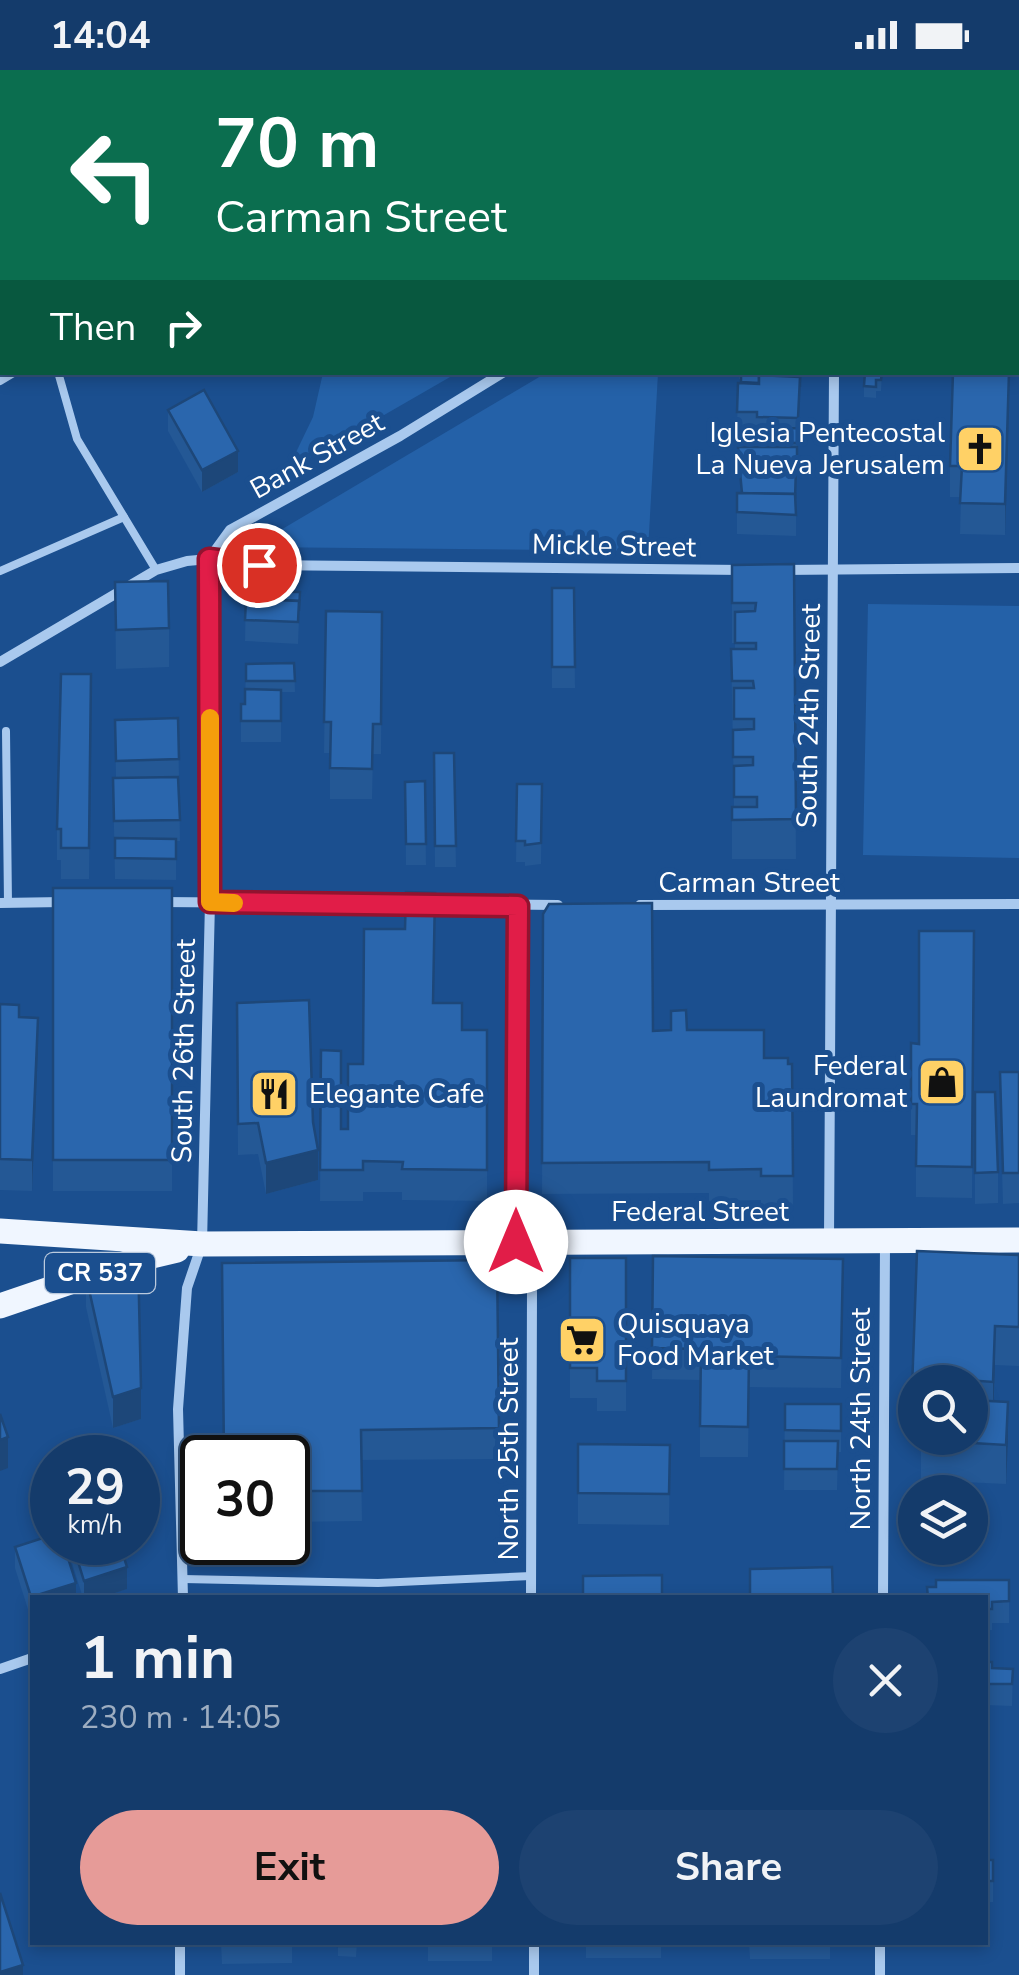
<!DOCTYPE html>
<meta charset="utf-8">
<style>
:root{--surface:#143b6b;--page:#1d4271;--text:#f1f3f6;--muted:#9dadc1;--line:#33557e;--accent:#e69b98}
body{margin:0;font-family:"Nunito Sans",sans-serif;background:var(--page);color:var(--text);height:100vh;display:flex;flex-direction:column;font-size:38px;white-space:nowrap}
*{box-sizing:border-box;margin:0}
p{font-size:32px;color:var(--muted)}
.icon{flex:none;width:55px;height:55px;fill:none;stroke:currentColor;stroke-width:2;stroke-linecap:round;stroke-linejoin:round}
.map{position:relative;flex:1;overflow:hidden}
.drawer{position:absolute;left:30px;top:1525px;width:958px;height:350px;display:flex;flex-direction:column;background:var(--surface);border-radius:0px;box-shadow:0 5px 15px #0003,0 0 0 2px var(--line)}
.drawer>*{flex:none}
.guide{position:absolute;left:0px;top:0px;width:1020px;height:305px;box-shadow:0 5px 15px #0003,0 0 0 2px var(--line);background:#0b6e4f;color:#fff;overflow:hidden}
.buttons{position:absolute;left:898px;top:1295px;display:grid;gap:20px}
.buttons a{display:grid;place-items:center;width:90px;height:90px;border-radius:50%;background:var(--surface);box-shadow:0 5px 15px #0003,0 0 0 2px var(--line);font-size:50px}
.speed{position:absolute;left:30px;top:1365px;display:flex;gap:20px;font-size:50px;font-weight:700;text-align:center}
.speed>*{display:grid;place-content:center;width:130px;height:130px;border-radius:50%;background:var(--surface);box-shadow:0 5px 15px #0003,0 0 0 2px var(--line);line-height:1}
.speed small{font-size:25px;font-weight:400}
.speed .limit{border:5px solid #111;border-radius:15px;background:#fff;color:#111}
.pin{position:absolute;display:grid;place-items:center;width:85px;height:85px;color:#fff;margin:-42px;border:5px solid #fff;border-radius:50%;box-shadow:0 2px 10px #0007}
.me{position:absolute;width:110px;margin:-55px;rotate:0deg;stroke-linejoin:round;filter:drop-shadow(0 0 8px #0008)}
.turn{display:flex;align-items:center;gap:35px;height:210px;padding:0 50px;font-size:45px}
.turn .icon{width:130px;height:130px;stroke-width:2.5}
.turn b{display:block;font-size:70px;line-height:85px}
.then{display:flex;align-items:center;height:95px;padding:0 50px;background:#0003;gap:20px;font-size:38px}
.round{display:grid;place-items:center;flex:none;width:105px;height:105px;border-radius:52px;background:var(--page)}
.summary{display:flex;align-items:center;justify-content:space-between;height:170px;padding:0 50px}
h1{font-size:60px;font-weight:700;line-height:75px}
.action{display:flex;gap:20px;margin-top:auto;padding:20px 50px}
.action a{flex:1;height:115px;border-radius:60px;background:var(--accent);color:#111;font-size:40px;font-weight:700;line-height:115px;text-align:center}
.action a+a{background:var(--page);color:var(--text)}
.status{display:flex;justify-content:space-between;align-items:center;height:70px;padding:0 50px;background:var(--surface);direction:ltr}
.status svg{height:28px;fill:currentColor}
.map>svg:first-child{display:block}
.green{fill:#2461a8}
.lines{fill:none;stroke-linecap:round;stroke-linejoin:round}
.service{stroke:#a9c9ee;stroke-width:8}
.minor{stroke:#a9c9ee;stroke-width:10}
.secondary{stroke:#d6e6fa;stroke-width:20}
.primary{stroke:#f0f6ff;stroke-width:25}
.wall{fill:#245895}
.shaded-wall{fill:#1d4779}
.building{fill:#2a66ad;stroke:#1d4779;stroke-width:2.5}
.route-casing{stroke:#92132f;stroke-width:25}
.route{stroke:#e11d48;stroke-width:18}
.slow{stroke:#f59e0b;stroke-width:18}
.labels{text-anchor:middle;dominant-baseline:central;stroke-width:10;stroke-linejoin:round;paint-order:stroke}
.shield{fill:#1b4f8f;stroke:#bbcadd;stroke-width:2.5}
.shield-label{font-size:25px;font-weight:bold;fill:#fff}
.poi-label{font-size:28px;fill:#fff;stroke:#1b4f8f;text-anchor:end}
.street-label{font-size:28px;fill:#fff;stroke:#1b4f8f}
</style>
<div class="status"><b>14:04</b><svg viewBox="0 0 49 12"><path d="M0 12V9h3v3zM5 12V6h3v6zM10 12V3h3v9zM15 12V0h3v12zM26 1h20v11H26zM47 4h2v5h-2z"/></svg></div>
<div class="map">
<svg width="1019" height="1905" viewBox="0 0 1019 1905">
<rect width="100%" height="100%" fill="#1b4f8f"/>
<g class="green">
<path d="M323,303V302L457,303L287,401L313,347Z"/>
<path d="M546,303H658L648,481L252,477Z"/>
<path d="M868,534L1019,536V788L863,785Z"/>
</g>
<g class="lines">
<g class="service">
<path d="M224,0L227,2"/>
<path d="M372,2L373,0"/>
<path d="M477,2L479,0"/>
<path d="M582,2L584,0"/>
<path d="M674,2L676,0"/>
<path d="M58,302L77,369L156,500"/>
<path d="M0,311L15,302"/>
<path d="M0,501L124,447"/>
<path d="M6,661L8,833"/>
<path d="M183,1509L378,1513L531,1506"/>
</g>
<g class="minor">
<path d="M128,2L129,0"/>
<path d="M880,2L883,0"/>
<path d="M0,301L2,295"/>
<path d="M780,500L1019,498"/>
<path d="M0,592L156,500L187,491L209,489L230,460L400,366L504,302"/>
<path d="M160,832L558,835"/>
<path d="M0,833L63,832"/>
<path d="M640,835L1019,834"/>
<path d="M518,836L516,1172L532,1219L531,1528"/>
<path d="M829,1170L834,302"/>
<path d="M183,1528L178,1339L187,1218L202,1174L203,1130L210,832L209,489L259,495L743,500"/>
<path d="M883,1528L885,1174"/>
<path d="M0,1599L32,1588"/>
<path d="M534,1872V1905"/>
<path d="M180,1905V1872"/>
<path d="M880,1905V1872"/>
</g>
<g class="secondary">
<path d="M696,0L699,2"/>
<path d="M1018,280L1019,282"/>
</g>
<g class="primary">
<path d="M0,1161L202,1174L1019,1170"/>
<path d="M0,1236L135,1190L177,1180"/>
</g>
</g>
<g class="wall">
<path d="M1,0H59V2H2V134L0,140Z"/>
<path d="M283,0H309L307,2H286Z"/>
<path d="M739,302H800L796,405V466L737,464V423H741L759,401H739L737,361L738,313H741V309H739Z"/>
<path d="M882,302L881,321H876V328L864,327V316Z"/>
<path d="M1009,331L1005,465L960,464L961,427H950V396Z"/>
<path d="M168,340L238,402L202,422L168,361Z"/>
<path d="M794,494L796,789H732V737H734V726L731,579H735V573H732V495Z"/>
<path d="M115,512L169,558V597L116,599Z"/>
<path d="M552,518H574L575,618H552Z"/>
<path d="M246,521L300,522L298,574L245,571Z"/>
<path d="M326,541L382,542L381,684H373L372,729H330V683H324Z"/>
<path d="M294,593L295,622H281V672H241V634H245L246,594Z"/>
<path d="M91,604L89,809H61V790H57V759Z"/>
<path d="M178,648L180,771H176V810L115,809L113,708H116L115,650Z"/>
<path d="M434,683H454L456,797H435Z"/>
<path d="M425,711L426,795H406L405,712Z"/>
<path d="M517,714H542L541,794L525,796V792H516Z"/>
<rect x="53" y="818" width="119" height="303"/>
<path d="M543,844L653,961L687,960L764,988L792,994L793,1136H761V1130L709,1131V1123L542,1124Z"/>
<path d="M974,861L972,1128L916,1127V1065H911V973L919,974Z"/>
<path d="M237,933L318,1110L266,1124L258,1084L238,1085Z"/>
<path d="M434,933L462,960H487V1131L402,1130V1122H363V1131H320L321,980L341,1059H348L363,994Z"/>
<path d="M0,934L19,947L38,979L32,1121L0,1120Z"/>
<path d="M1019,1002V1133L1003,1134L1000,1033Z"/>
<path d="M975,1022L998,1102V1133L975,1134Z"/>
<path d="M917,1181L1019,1185V1296L995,1295L994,1331L1008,1332L1006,1414L921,1410V1368H970V1312H915V1359L912,1358Z"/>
<path d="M653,1186L843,1189L841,1318L749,1317L748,1387H700V1310L652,1309Z"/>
<path d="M570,1188H626V1341H597V1328H570Z"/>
<path d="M497,1190L499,1389L361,1390L362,1451L288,1452V1388Z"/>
<path d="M86,1206L141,1349L113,1358L86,1237Z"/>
<path d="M785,1334H841V1382H838L837,1420H784Z"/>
<path d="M578,1374L670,1375L669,1455L578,1454Z"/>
<path d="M68,1472H119L127,1519L100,1528H83L68,1480Z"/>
<path d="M15,1477L76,1528L31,1549L15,1498Z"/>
<path d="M1009,1510V1553H992V1560H985V1528Z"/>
<path d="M985,1592L992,1598L1013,1599L1012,1636L985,1635Z"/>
<rect x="985" y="1790" width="8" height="42"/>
<path d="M221,1872H292V1893L222,1894Z"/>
<path d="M338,1872H357L356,1887L338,1886Z"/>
<rect x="428" y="1872" width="64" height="19"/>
<rect x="586" y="1872" width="75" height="16"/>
<path d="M749,1872H830V1889H750Z"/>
</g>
<g class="shaded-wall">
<path d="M970,0H1016L1013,2H966Z"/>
<path d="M2,113V134L0,140V119Z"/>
<path d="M1009,302V331L1005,465V434Z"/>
<path d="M238,381V402L202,422V400Z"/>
<path d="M38,948V979L32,1121V1090Z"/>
<path d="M318,1080V1110L266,1124V1093Z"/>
<path d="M995,1256V1295L993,1351V1312Z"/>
<path d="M141,1318V1349L113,1358V1327Z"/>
<path d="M1008,1332V1371L1006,1414V1375Z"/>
<path d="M8,1367V1398L0,1401V1370Z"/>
<path d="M127,1497V1519L100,1528H84V1511Z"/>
<path d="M76,1513V1528H32V1548L31,1549V1527Z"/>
<path d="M23,1895V1905H0V1902Z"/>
</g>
<g class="building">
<path d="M1,0H52L51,2H2V26L0,25Z"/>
<path d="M893,0H970L966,2H890Z"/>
<path d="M0,36L2,38V90L0,89Z"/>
<path d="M0,99L2,100V113L0,119Z"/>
<path d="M741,302H800V317V307L759,305V313L741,312Z"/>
<path d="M865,302H882L881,310H876V317L864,316Z"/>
<path d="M953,302H1009L1005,434L960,433L962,396H950Z"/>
<path d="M759,305L800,307L798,348L757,347V342H737L738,313L759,314Z"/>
<path d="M204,320L238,381L202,400L168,340Z"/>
<path d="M798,358V373L737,372V361Z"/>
<path d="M738,377H797V394H760V390H739Z"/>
<path d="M796,397L795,429V424L742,423L740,402Z"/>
<path d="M737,423L795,424L796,445L737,442Z"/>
<path d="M794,494L796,749L732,750V737H757V727H734V696L753,695V687H733V660L754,659V649H734V618H754L753,611H732L731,579H756V573H735V542L755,541L756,533H732V495Z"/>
<path d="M168,511L169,558L116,560L115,512Z"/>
<path d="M552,518H574L575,597H552Z"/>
<path d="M246,521L300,522L299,541V531L246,529Z"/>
<path d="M246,529L299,531L298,552L245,550Z"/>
<path d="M326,541L382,542L381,654H373L372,699L330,698L331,652H324Z"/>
<path d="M294,593L295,611H246V594Z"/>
<path d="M61,604H91L89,778H61V759H57Z"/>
<path d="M245,619L281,620V651H241V634H245Z"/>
<path d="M178,648L179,689L116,691L115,650Z"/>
<path d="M434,683H454L456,776H435Z"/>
<path d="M178,707L180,750L114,751L113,708Z"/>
<path d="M425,711L426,774H406L405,712Z"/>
<path d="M517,714H542L541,773L525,775V771H516Z"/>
<path d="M115,768L176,769V789L115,788Z"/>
<rect x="53" y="818" width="119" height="272"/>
<path d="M406,822L435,823L433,933H462V960H487V1100L402,1099L403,1092L363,1091V1100H320L321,980L341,981V1059H348V994H363L364,859H405Z"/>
<path d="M652,833L653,961L671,960V941L686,940L687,960H764V988H788V994H792L793,1106H761V1099L709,1100V1092L542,1093L543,844L549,834Z"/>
<path d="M919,861H974L972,1097L916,1096L917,1034H911V973L919,974Z"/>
<path d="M309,930L313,1052L318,1080L266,1093L258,1053L238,1054L237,933Z"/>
<path d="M0,934L19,935V947L38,948L32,1090L0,1089Z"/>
<path d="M1000,1002H1019V1103H1003Z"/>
<path d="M975,1022H995L998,1102L975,1103Z"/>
<path d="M917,1181L1019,1185V1257L995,1256L993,1312L967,1310V1312H915V1319H912Z"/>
<path d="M653,1186L843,1189L841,1288L749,1286L748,1357L700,1356L701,1279L652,1278Z"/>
<path d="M138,1187L141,1318L113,1327L86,1206Z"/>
<path d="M570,1188H626V1311H597V1298H570Z"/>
<path d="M497,1190L499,1358L361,1360L362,1421H288V1388H224L222,1193Z"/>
<path d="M970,1330L1008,1332L1006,1375L921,1370V1368H970Z"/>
<path d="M785,1334H841V1361L785,1360Z"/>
<path d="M0,1344L8,1367L0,1370Z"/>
<path d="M784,1371H838L837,1399H784Z"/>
<path d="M578,1374L670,1375L669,1424L578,1423Z"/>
<path d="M52,1465V1472H63L76,1513L31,1527L15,1477Z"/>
<path d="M72,1472H119L127,1497L84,1511Z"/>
<path d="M832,1497L833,1528H750V1499Z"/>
<path d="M662,1505V1528H583V1506Z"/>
<path d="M936,1510H1009V1531L992,1532V1539H985V1528H928L927,1517H936Z"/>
<path d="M985,1592H992V1598L1013,1599L1012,1614H985Z"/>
<rect x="985" y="1790" width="8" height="21"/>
<path d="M0,1823L23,1895L0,1902Z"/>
<path d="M338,1872H357L356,1876H338Z"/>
</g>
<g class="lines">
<g class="route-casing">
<path id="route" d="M259,495L209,489L210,832L518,836L516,1172"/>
</g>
<use href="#route" class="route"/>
<path class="slow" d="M210,648V832L234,833"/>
</g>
<defs>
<g id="church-square" transform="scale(2.5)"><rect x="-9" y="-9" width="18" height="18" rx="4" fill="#ffd166" stroke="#1b4f8f"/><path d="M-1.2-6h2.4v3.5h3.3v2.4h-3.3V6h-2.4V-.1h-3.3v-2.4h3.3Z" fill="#111"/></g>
<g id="shop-square" transform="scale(2.5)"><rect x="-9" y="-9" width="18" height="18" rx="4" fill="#ffd166" stroke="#1b4f8f"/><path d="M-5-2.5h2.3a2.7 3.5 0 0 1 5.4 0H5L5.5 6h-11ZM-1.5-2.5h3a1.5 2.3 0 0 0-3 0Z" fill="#111"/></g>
<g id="restaurant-square" transform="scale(2.5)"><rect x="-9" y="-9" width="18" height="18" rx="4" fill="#ffd166" stroke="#1b4f8f"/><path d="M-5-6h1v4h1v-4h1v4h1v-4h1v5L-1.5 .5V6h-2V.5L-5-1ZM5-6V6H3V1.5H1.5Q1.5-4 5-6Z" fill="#111"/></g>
<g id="supermarket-square" transform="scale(2.5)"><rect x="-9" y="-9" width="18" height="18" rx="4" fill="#ffd166" stroke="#1b4f8f"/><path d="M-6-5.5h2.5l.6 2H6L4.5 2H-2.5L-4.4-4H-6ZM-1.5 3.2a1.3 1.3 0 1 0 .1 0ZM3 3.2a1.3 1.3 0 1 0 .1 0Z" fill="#111"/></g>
</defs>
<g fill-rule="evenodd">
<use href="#church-square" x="980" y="379"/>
<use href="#shop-square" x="942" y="1012"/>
<use href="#restaurant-square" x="274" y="1024"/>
<use href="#supermarket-square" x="582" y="1270"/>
</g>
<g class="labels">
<rect class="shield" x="45" y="1183" width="110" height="40" rx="8"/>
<g class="shield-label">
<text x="100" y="1203">CR 537</text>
</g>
<g class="poi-label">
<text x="945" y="363">Iglesia Pentecostal<tspan x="945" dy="32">La Nueva Jerusalem</tspan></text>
<text x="907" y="996">Federal<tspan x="907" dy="32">Laundromat</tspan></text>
<text x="309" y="1024" text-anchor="start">Elegante Cafe</text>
<text x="617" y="1254" text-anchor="start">Quisquaya<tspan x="617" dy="32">Food Market</tspan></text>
</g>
<g class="street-label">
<text transform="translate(317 386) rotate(-29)">Bank Street</text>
<text transform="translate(614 476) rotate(1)">Mickle Street</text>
<text transform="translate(809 646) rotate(-89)">South 24th Street</text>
<text x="749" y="813">Carman Street</text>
<text transform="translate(184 981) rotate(-89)">South 26th Street</text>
<text x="700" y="1142">Federal Street</text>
<text transform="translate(861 1349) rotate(-90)">North 24th Street</text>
<text transform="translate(509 1379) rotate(-90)">North 25th Street</text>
</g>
</g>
</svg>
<div class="buttons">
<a><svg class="icon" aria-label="search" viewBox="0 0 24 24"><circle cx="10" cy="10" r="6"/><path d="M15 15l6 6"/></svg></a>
<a><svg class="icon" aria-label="layers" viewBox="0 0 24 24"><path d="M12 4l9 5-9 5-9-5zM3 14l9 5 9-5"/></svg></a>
</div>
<div class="speed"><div>29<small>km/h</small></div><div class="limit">30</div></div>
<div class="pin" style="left:259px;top:495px;background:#d93025"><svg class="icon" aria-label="arrive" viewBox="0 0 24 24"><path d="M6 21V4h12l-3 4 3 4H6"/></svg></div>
<svg class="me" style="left:516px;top:1172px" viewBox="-20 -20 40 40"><circle r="19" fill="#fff"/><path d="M0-13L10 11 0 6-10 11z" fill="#e11d48"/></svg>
<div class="guide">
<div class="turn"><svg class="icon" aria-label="left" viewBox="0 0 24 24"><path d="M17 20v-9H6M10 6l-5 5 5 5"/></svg><div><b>70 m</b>Carman Street</div></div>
<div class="then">Then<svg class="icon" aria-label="right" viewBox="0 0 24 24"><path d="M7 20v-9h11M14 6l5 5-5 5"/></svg></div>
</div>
<section class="drawer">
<div class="summary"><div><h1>1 min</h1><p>230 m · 14:05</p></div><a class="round"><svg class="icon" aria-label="close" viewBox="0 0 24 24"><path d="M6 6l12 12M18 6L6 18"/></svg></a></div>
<div class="action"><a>Exit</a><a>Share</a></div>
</section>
</div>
